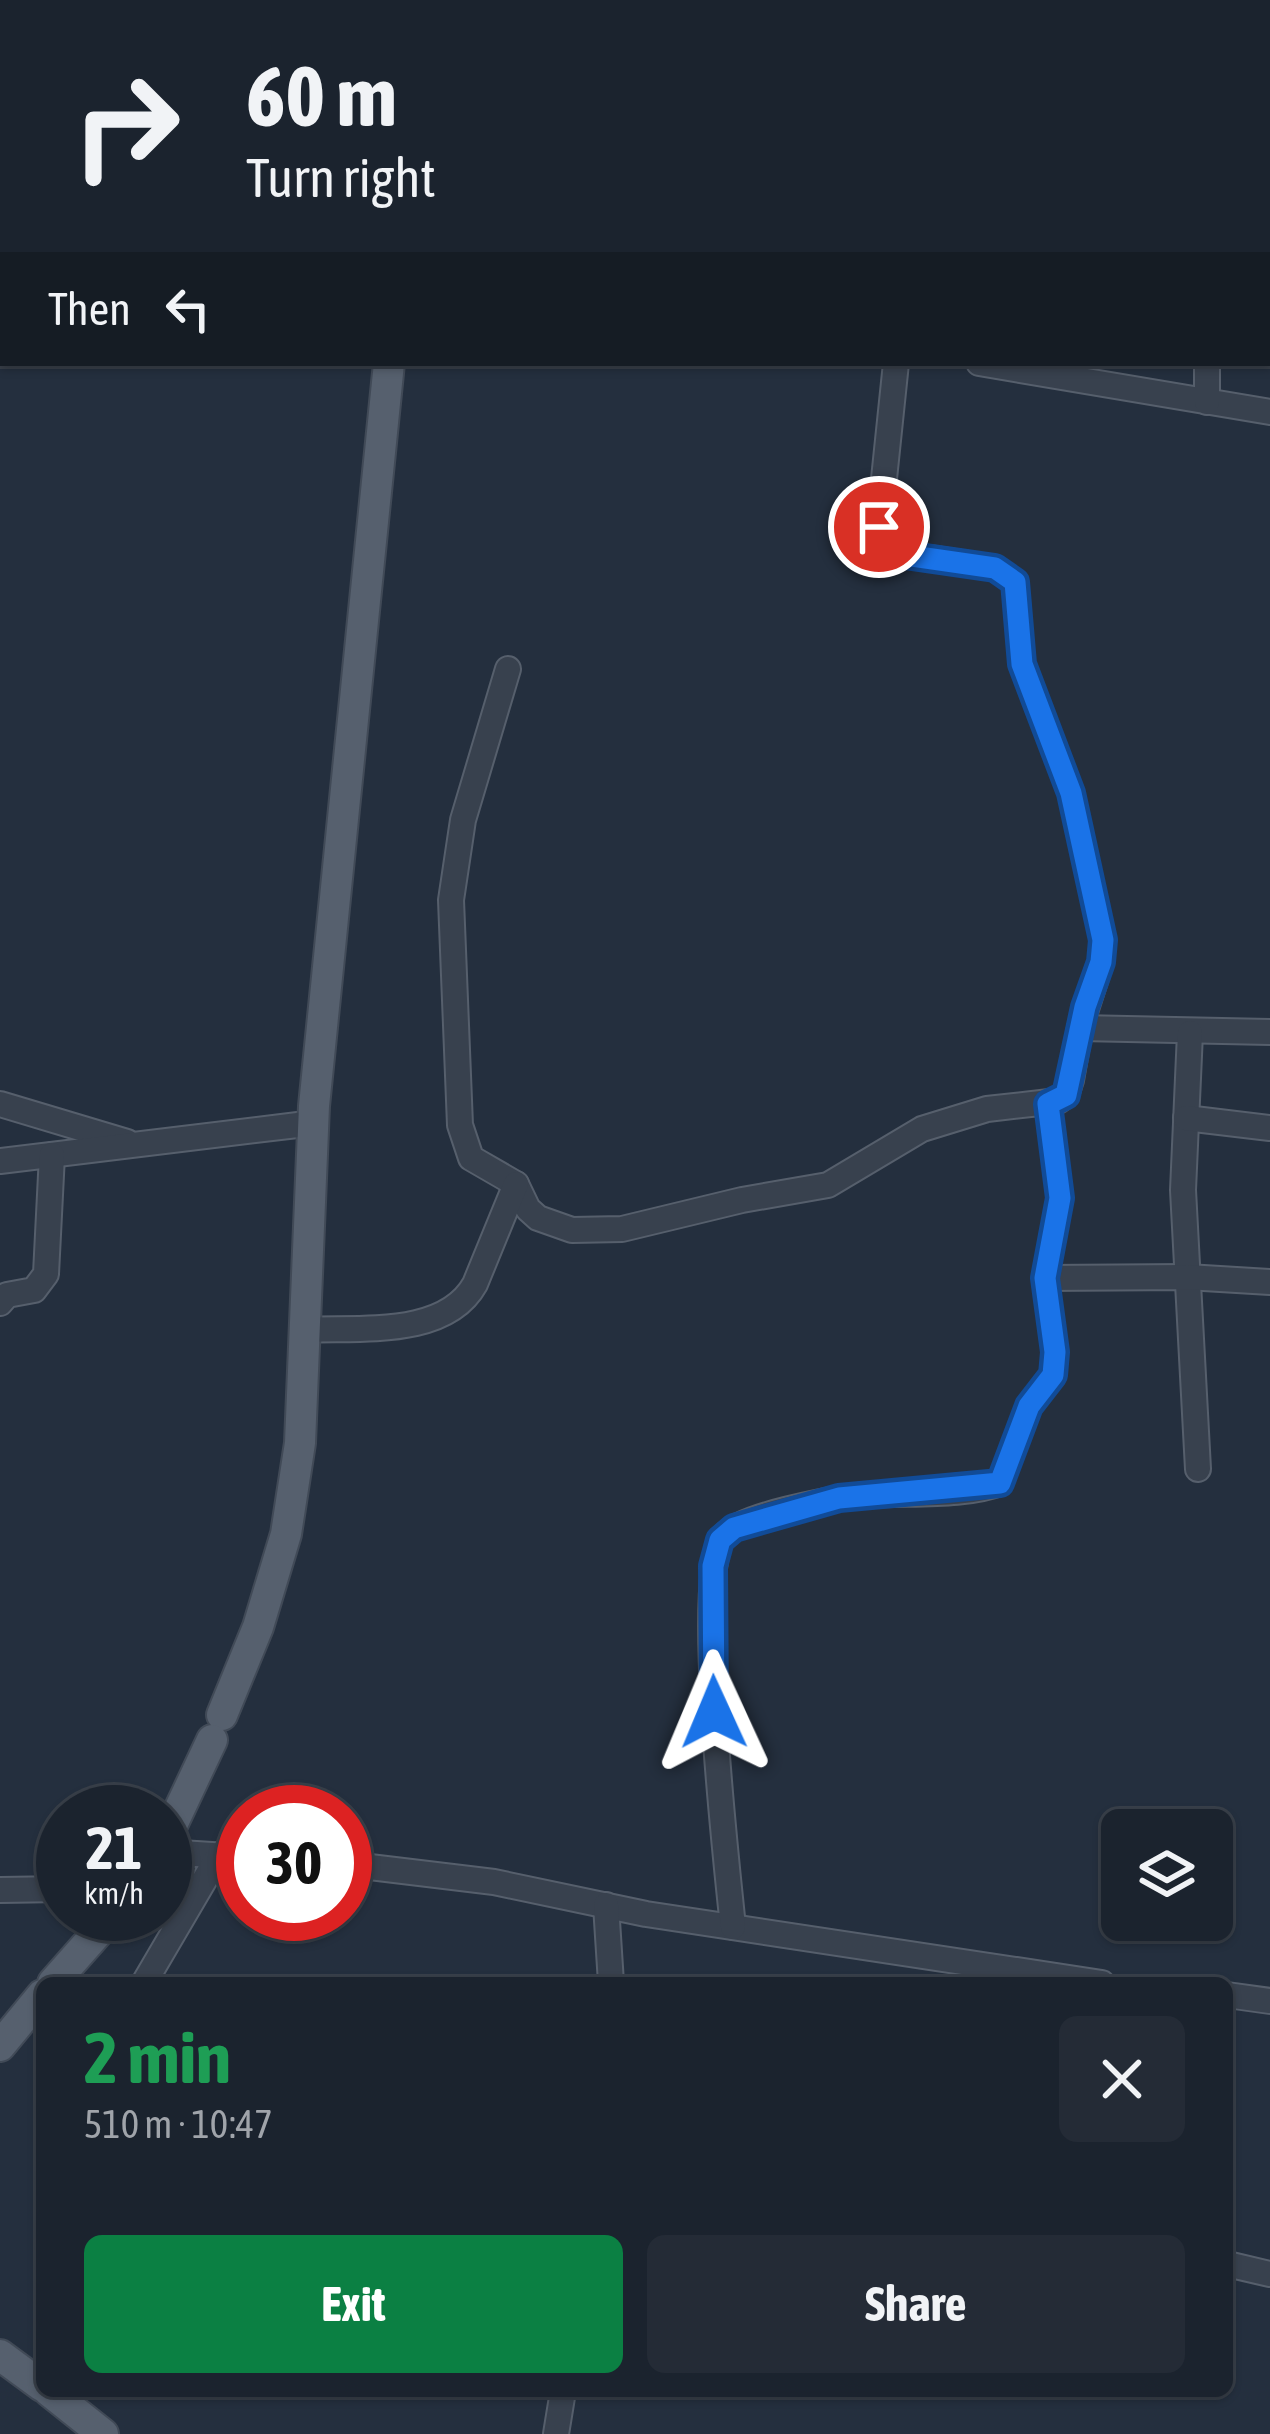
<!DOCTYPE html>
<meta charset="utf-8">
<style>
:root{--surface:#1b232e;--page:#242b36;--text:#f1f3f6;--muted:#a0a4aa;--line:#39404a;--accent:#0b8043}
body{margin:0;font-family:"Asap Condensed",sans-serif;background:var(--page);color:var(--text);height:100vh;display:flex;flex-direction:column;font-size:45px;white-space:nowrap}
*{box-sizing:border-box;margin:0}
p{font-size:39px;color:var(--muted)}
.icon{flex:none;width:66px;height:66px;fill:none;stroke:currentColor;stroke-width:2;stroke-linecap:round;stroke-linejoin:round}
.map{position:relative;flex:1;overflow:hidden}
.panel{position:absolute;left:36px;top:1977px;width:1197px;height:420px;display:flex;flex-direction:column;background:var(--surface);border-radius:18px;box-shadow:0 3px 9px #0004,0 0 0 3px var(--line)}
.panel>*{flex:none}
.guide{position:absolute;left:0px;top:0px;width:1272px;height:366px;box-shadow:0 3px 9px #0004,0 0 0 3px var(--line);background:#1b232e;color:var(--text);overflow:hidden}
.fabs{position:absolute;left:1101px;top:1809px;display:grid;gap:24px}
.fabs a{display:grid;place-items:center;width:132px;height:132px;border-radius:18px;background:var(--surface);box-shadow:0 3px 9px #0004,0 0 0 3px var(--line);font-size:60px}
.speed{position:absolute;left:36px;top:1785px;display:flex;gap:24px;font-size:60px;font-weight:700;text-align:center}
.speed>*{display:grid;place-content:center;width:156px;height:156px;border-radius:50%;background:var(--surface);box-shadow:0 3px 9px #0004,0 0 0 3px var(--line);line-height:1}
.speed small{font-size:30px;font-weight:400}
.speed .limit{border:18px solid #d22;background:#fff;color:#111}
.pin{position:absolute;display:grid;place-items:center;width:102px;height:102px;color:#fff;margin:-51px;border:6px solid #fff;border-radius:50%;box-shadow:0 3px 12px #0007}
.me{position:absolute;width:132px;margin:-66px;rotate:359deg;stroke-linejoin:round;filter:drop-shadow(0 0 9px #0008)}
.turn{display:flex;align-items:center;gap:42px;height:252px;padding:0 48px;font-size:54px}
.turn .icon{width:156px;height:156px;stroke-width:2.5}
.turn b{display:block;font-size:84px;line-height:102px}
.then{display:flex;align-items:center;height:114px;padding:0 48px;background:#0003;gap:24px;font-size:45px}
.round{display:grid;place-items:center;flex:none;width:126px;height:126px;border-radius:18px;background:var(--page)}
.head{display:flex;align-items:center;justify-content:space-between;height:204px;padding:0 48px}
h1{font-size:72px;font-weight:700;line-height:90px;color:#1e9e55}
.button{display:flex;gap:24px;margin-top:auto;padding:24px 48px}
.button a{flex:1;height:138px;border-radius:18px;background:var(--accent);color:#fff;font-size:48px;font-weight:700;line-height:138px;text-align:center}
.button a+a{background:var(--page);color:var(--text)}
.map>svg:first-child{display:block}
.water{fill:#394c67}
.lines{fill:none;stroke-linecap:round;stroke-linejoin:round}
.minor-casing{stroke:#565f6c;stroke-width:28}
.major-casing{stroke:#414a57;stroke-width:34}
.minor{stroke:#38414e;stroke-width:24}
.major{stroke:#56606e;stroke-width:30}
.route-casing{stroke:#114b97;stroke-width:30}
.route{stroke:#1a73e8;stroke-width:21}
</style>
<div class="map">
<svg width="1270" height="2434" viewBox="0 0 1270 2434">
<rect width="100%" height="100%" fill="#242f3e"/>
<path class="water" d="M397,0H1270V107L1269,3Z"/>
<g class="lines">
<g class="minor-casing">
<g id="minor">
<path d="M515,3V0"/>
<path d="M979,363L1270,412"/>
<path d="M1207,363V402"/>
<path d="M508,669L463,820L451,900L460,1125L471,1158L516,1184L528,1209L538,1218L572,1230L622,1229L742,1200L828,1185L922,1129L987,1109L1058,1101L1066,1095L1071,1080L1080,1028L1101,962L1103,940L1071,793L1022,664L1015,582L995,568L891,552L883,544L879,527L896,363"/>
<path d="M1080,1028L1270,1032"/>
<path d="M1190,1033L1183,1190L1198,1469"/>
<path d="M0,1104L127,1142"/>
<path d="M1186,1118L1270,1128"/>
<path d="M0,1161L314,1123"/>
<path d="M1045,1278L1187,1277L1270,1282"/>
<path d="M0,1303L7,1295L34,1290L46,1274L52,1155"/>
<path d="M305,1330C359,1327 445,1338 475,1284L516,1184"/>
<path d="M165,1852L243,1857"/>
<path d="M345,1864L494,1882L646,1914L1102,1983"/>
<path d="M0,1890L63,1889"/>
<path d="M606,1905L611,1983"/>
<path d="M733,1927C727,1867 693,1570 724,1536C741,1517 810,1504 836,1499C884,1489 957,1500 1000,1483L1029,1406L1053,1375L1055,1352L1045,1278L1060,1198L1048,1104"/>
<path d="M144,1983L219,1855"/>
<path d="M1227,1995L1270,2001"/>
<path d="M1227,2264L1270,2274"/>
<path d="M556,2434L563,2391"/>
</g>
</g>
<g class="major-casing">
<g id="major">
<path d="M71,0L82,3"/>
<path d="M1269,200H1270"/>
<path d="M222,1715L258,1627L286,1534L300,1443L314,1106L389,363"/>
<path d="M165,1840L212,1740"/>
<path d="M53,1983L114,1914"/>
<path d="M0,2046L42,1995"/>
<path d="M0,2355L42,2386"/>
<path d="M49,2391L103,2434"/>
</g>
</g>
<use href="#minor" class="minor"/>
<use href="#major" class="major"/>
</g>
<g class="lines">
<g class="route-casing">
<path id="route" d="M714,1712L713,1566L720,1540L734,1528L839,1498L1000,1483L1029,1406L1053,1375L1055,1352L1045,1278L1060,1198L1048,1104L1066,1095L1085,1007L1101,962L1103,940L1071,793L1022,664L1015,582L995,568L891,553L884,544L879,527"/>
</g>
<use href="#route" class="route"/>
</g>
</svg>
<div class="fabs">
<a><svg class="icon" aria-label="layers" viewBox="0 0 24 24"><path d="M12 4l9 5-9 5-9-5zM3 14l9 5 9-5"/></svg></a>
</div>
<div class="speed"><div>21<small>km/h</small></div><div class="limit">30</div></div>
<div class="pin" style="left:879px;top:527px;background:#d93025"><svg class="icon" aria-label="arrive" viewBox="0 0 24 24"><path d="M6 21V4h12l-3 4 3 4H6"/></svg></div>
<svg class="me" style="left:714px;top:1712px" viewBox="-20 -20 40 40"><path d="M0-17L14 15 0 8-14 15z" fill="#1a73e8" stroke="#fff" stroke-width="4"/></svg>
<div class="guide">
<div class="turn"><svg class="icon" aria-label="right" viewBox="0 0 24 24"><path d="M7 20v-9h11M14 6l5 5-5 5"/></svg><div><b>60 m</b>Turn right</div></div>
<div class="then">Then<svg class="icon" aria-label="left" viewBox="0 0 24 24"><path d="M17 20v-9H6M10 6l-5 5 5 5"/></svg></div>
</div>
<section class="panel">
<div class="head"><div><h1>2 min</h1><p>510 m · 10:47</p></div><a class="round"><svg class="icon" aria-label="close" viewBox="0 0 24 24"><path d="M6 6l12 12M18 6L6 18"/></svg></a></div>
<div class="button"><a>Exit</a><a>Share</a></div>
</section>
</div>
